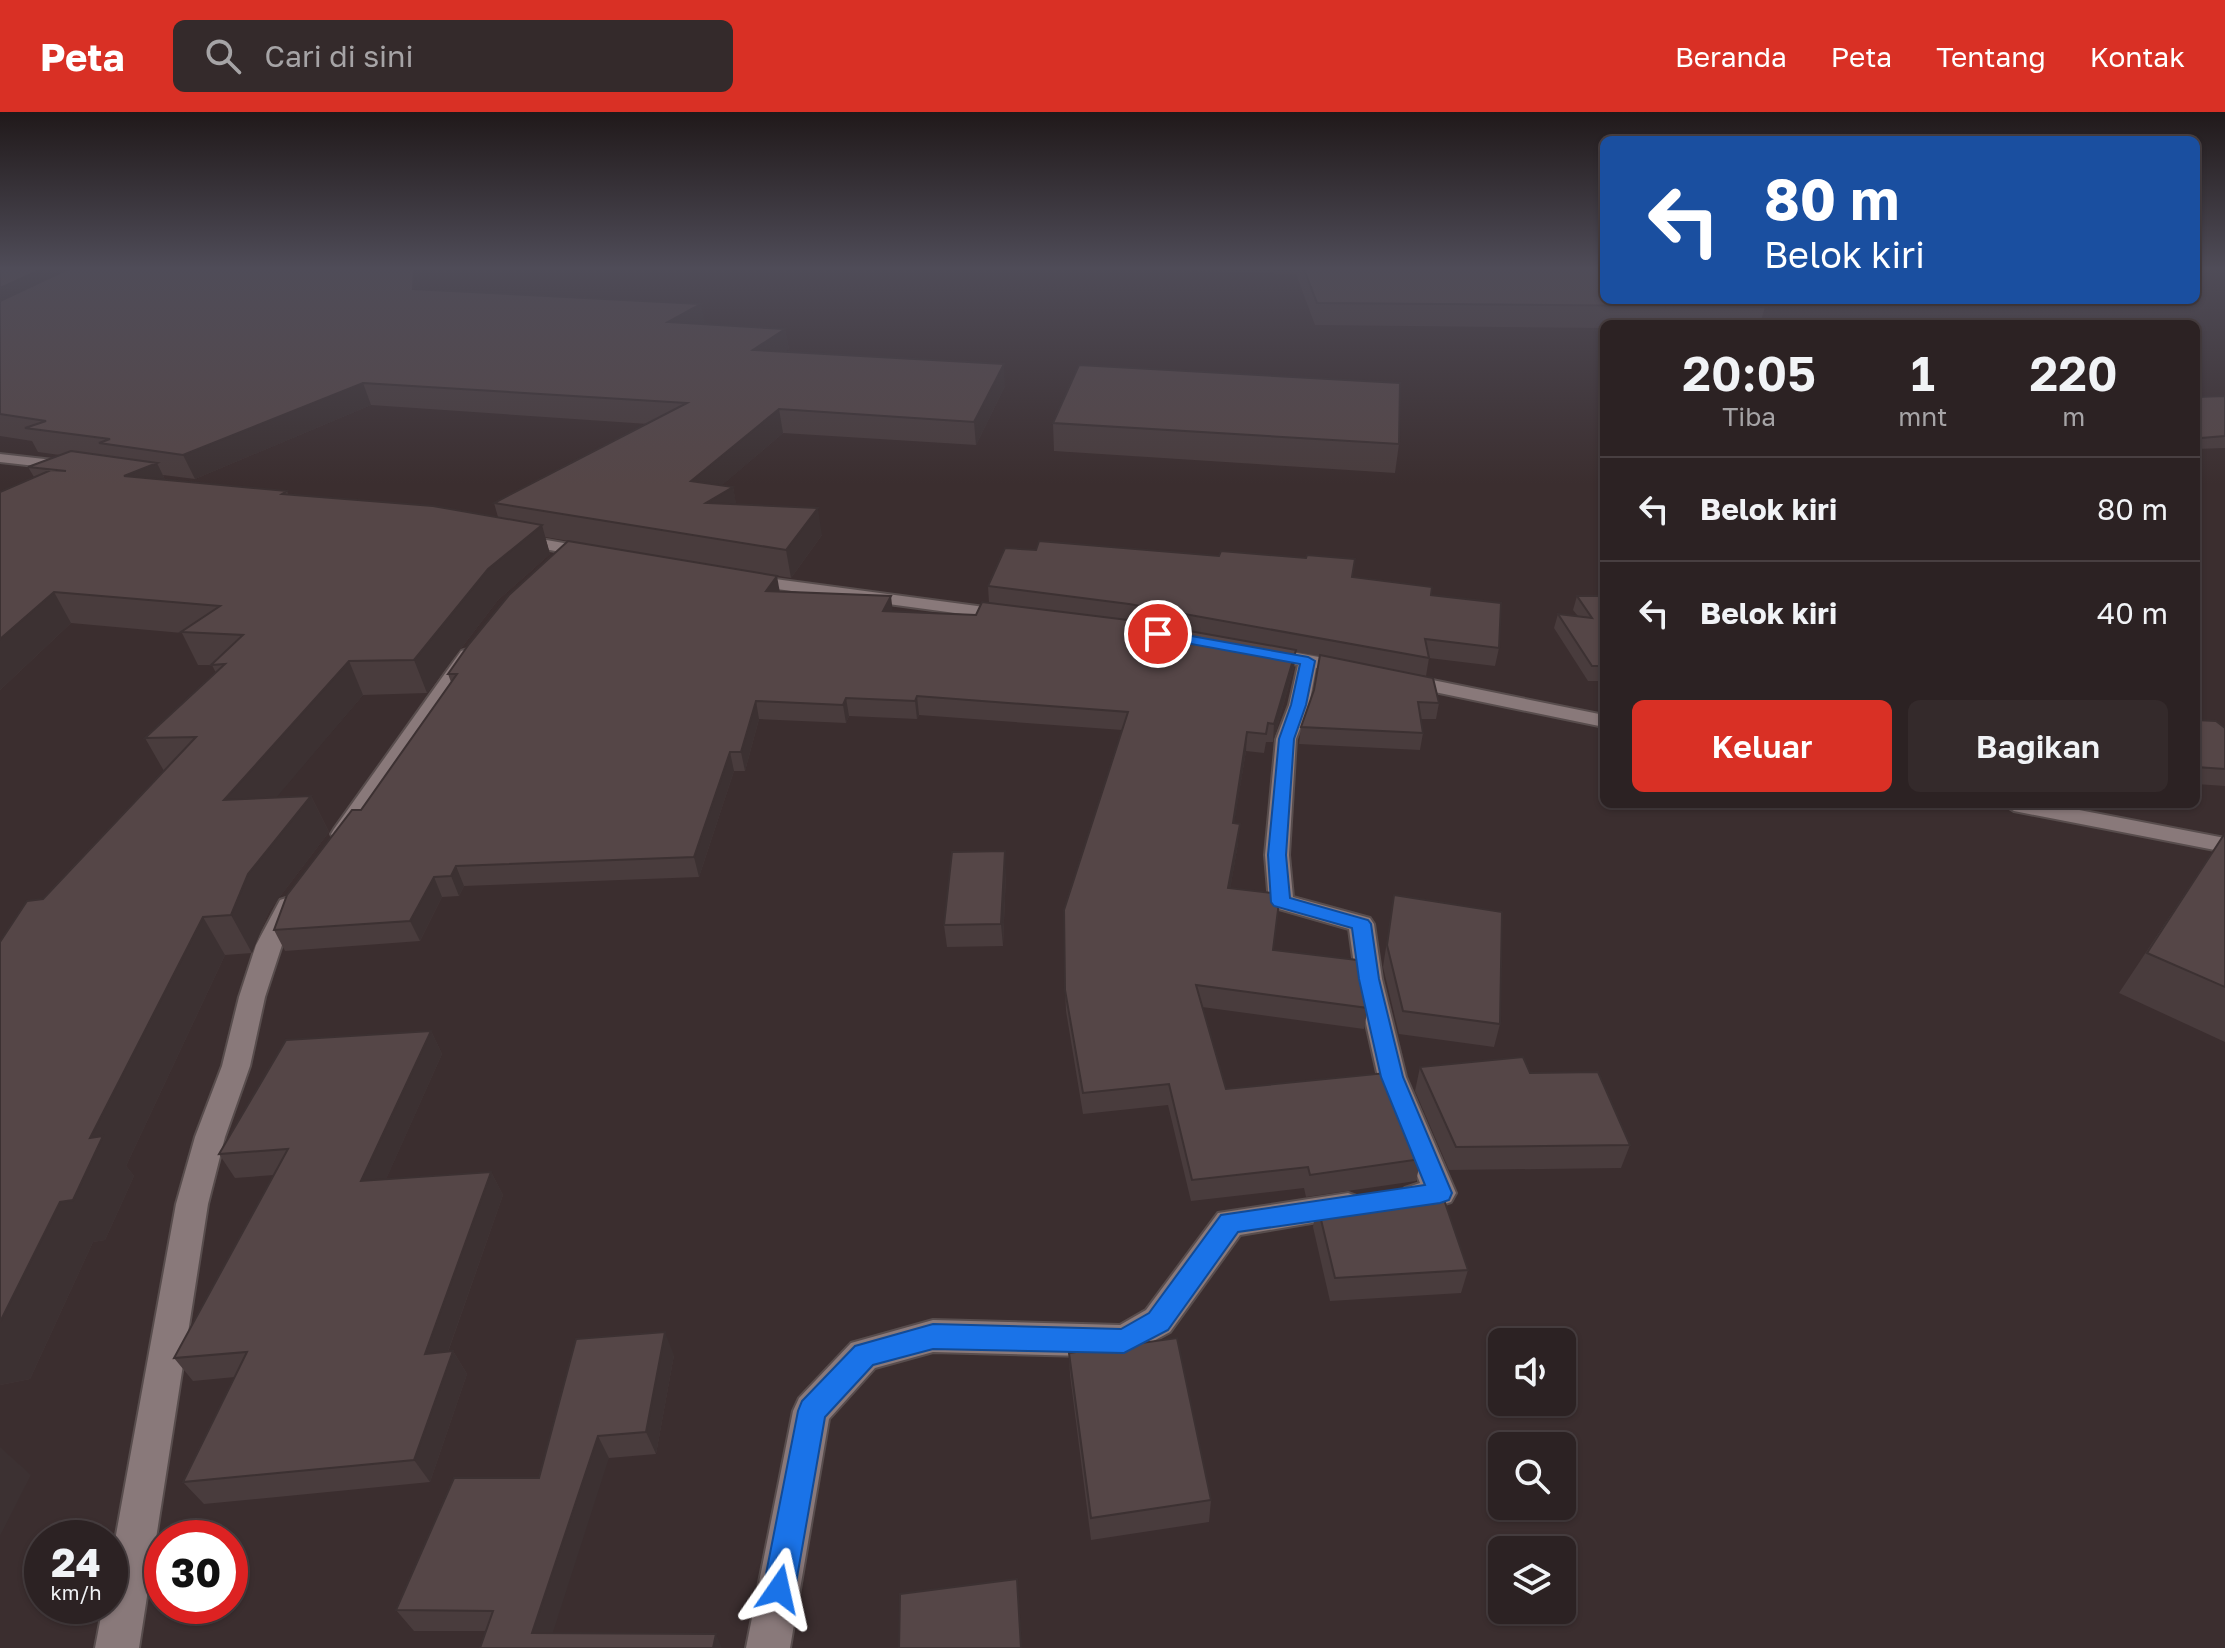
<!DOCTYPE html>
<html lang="id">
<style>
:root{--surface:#2c2223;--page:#342a2b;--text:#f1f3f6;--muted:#a6a4a6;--line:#483f41;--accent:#d93025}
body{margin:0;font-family:"Golos Text",sans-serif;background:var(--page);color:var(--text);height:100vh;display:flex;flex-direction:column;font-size:30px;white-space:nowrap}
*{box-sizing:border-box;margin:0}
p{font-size:26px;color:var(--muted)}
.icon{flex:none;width:44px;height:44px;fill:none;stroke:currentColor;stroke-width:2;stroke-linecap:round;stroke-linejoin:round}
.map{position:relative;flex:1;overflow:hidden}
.sheet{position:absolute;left:1600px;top:208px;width:600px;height:488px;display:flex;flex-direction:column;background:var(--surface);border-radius:12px;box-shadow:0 2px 6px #0004,0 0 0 2px var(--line)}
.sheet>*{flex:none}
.top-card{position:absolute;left:1600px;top:24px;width:600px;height:168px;border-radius:12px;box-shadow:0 2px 6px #0004,0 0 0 2px var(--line);background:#1a4fa0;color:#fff;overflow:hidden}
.controls{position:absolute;left:1488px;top:1216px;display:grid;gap:16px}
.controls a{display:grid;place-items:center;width:88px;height:88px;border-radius:12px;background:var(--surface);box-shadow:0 2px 6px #0004,0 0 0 2px var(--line);font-size:40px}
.speed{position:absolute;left:24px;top:1408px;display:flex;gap:16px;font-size:40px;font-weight:700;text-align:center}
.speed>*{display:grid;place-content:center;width:104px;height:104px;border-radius:50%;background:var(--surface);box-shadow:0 2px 6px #0004,0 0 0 2px var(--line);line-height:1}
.speed small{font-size:20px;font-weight:400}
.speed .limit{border:12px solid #d22;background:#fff;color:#111}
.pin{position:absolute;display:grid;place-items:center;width:68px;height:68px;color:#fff;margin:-34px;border:4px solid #fff;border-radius:50%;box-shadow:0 2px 8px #0007}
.me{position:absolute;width:88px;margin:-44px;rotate:11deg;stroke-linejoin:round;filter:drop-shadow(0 0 6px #0008)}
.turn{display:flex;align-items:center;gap:28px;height:168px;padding:0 32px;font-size:36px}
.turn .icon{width:104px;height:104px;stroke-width:2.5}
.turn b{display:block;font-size:56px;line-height:68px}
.eta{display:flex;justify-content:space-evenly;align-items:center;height:136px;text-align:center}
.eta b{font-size:48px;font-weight:600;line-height:56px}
.cta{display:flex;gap:16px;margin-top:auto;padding:16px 32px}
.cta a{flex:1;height:92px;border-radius:12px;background:var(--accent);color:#fff;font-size:32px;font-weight:600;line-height:92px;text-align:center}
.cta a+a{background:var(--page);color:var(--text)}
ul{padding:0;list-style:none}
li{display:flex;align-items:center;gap:24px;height:104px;padding:0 32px;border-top:2px solid var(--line)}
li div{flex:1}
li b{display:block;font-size:30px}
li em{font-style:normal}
header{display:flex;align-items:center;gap:48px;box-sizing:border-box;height:112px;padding:0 40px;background:var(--accent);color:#fff}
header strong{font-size:38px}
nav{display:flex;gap:44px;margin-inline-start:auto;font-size:28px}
.search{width:560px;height:72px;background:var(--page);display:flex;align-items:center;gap:20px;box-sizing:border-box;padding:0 28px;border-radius:12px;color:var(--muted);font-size:30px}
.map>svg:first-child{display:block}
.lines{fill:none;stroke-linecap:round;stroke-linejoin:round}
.minor-casing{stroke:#584d4d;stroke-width:4}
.minor{fill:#89797a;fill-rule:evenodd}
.wall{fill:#493c3d;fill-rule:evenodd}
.shaded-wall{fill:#3c3132}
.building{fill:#554647;stroke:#3c3132;stroke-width:2}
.route{fill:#1a73e8;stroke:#114b97;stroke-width:2}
</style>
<header>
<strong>Peta</strong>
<div class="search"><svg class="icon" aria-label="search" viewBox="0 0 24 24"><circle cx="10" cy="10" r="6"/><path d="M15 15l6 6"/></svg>Cari di sini</div>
<nav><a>Beranda</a><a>Peta</a><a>Tentang</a><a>Kontak</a></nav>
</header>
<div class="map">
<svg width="2225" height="1536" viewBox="0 0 2225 1536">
<rect width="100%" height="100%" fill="#3b2e2f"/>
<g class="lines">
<g class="minor-casing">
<g id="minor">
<path d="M0,342L71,350L78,354L71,358L0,350Z"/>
<path d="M518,423L592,436L600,441L592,446L513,431V425Z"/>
<path d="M746,463L1007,498L1016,503L1007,508L740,472L738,468Z"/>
<path d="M1265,535L1351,551L1360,557L1351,563L1316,556L1309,593L1296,627L1289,743L1293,785L1370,806L1374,812L1382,867L1406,965L1456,1081L1451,1090C1436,1095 1420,1100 1405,1094L1400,1085L1405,1076L1420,1071L1378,965L1356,867L1349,817L1272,795L1269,790L1265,743L1276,627L1289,593L1298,553L1259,545L1256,541L1259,537Z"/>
<path d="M468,537L477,543L350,727H334L331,722L334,717L461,539Z"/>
<path d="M1403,562L1604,603V615L1396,572L1393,568L1396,564Z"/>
<path d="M2003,692H2048L2225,726V740L2014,699Z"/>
<path d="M289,785L298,788L301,793L282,833L265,885L250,954L225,1025L208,1092L139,1536H95L103,1494H110V1456L176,1092L195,1025L222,954L239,885L256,833L280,788Z"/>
<path d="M1348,1081L1359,1085L1364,1094L1359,1103L1240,1123L1170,1220L1124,1245L933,1240L875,1256L829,1307L790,1536H746L793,1299L799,1286L851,1231L933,1208L1120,1213L1146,1198L1218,1101Z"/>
</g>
</g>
<use href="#minor" class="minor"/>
</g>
<g class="wall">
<path d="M0,157L420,177L705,211L703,212L785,217L789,237L784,240L1005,274L976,333L783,321L722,373L733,375L736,393L822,423L791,466L545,425L550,442L498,488L427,581L363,583L276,685L311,684L329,720L269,799L252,841L225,843L126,1054L134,1064L105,1128L93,1130L30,1267L0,1273V830L43,787L164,659L145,626L216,561L212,553H198L182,521L71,511L0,578V380L34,365L28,355L60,343L38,340L32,329L0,324ZM371,293L648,312L494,391L498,405L288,382L287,379L165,368L163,363L195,367Z"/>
<path d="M1144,157H1604L1765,195L1760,212H1604V216L1315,213L1296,162Z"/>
<path d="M2225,284V336L2196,337V285Z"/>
<path d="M1053,311L1399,332L1395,361L1054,339Z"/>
<path d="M1352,465L1431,483L1499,536L1495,554L1429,546L1426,564L1377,555L1439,591L1436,607H1421L1423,621L1420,638L1299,632L1301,615L1314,578L1320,544L1296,540L1294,555L1273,630H1266L1264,641L1246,639L1234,711L1238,731L1230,777L1273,838L1368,896L1364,917L1202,895L1226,977L1421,1047L1416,1069L1306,1085L1304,1076L1191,1089L1168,993L1083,1002L1066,899L1065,878L1122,618L919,603L917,607L849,604L846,611L759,607L745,659H734L699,765L464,774L459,784L442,785L420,829L285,839L274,818L361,698L451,570L448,562L780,480L892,499L976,503L989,491L988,474Z"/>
<path d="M1577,484H1604V571L1603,569H1588L1554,516L1558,502L1578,504L1573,498Z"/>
<path d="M2196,608L2225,616V674L2196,672Z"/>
<path d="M2225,721V930L2119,881Z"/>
<path d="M1006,761L1003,834L947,835L944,813Z"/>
<path d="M1394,783L1500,912L1494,935L1399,922L1383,855Z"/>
<path d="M431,919L442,942L386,1067L491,1060L503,1083L448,1240L453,1239L467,1262L430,1370L204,1392L183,1370L235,1265L193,1269L174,1246L274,1063L235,1066L219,1042Z"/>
<path d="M1420,955L1530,961L1630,1033L1621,1056L1449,1058L1415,979Z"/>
<path d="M1317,1091L1468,1158L1461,1181L1330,1189L1313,1115Z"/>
<path d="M1069,1241L1211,1388L1209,1410L1091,1428L1070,1263Z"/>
<path d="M674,1243L656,1342L609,1346L486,1519H414L396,1498Z"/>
</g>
<g class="shaded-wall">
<path d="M42,157H88L0,200V176Z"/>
<path d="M414,157H420V196L413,177Z"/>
<path d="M701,192L705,211L672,230L668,210Z"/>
<path d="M785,217L789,237L757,259L753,238Z"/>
<path d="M1004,252L1005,274L976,333L974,310Z"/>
<path d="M363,271L371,293L195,367L183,343Z"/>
<path d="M779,297L783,321L697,395L691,369Z"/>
<path d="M157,351L170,378L124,364Z"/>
<path d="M733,375L738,401L706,391Z"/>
<path d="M818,396L822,423L791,466L786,438Z"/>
<path d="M542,413L550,442L498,488L427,581L414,548L488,457Z"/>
<path d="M777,464L780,481L766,479Z"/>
<path d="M54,480L71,511L0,578V527Z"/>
<path d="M891,484L893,501L883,499Z"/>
<path d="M1296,538L1294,555L1273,630L1274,612Z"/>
<path d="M349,549L363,583L244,724L224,688Z"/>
<path d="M917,584L919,603L917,607L915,589Z"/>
<path d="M846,586L849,604L846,611L843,593Z"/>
<path d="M756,589L759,607L745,659L741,640Z"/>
<path d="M1247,620L1246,639L1231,731L1233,711Z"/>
<path d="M730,640L734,659L699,765L694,745Z"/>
<path d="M311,684L329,720L269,799L252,841L231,803L248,762Z"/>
<path d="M1240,712L1238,731L1227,797L1228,776Z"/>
<path d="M1005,739L1006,761L1003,834L1001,812Z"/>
<path d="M456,754L464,774L459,784L451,764Z"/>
<path d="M434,765L442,785L420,829L410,809Z"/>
<path d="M203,805L225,843L126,1054L134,1064L105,1128L93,1130L30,1267L0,1273V1210L60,1090L90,1026Z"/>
<path d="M431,919L442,942L375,1092L361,1069Z"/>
<path d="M491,1060L503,1083L439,1265L425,1242Z"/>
<path d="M665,1220L674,1243L656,1342L646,1320Z"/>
<path d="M453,1239L467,1262L430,1370L414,1348Z"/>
<path d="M598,1324L609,1346L548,1536L532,1521Z"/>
<path d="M0,1335L31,1363L0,1424Z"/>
<path d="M1017,1467L1019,1488L1022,1536H1021Z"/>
<path d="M716,1522L722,1536H713Z"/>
</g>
<g class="building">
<path d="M0,157H42L0,176Z"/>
<path d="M68,157H414L413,177L701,192L668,210L785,217L753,238L1004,252L974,310L779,297L691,369L733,375L706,391L818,396L786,438L494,391L687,291L363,271L183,343L99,331L110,327L25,316L46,309L0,302V189Z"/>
<path d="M1304,157H1604V188H1754L1765,195L1317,191Z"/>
<path d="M1079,253L1400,271L1399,332L1053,311Z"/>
<path d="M2225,284V324L2201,326L2196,323V285Z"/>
<path d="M71,339L157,351L124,364L287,379L282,382L433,394L542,413L488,457L414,548L349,549L224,688L311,684L248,762L231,803L203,805L90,1026L103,1024L73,1088L60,1090L0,1210V830L27,789L43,787L196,625L145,626L225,552L211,553L243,523L181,520L220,494L54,480L0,527V380L51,358L66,359L28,355Z"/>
<path d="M568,429L777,464L766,479L891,484L883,499L976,503L982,490L1128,508L1296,538L1274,612L1268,611L1266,622L1247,620L1233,711L1240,712L1228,776L1280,782L1273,838L1357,848L1368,896L1196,873L1226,977L1386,961L1421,1047L1310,1063L1308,1055L1192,1068L1169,972L1083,981L1065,878L1064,798L1128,600L917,584L915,589L846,586L843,593L756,589L741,640H730L694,745L456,754L451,764L434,765L410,809L274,818L287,783L352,698H361L457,562H448L469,532L509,483Z"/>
<path d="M1039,429L1219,444L1221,439L1306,446L1307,443L1355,447L1352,465L1432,475L1431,483L1501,491L1499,536L1425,527L1429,546L1129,492L988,474L1005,436L1036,438Z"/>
<path d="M1577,484H1604V554H1592L1558,502L1592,506Z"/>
<path d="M1320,543L1433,566L1439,591L1418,590L1423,621L1301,615L1314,578Z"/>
<path d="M2196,608L2216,609L2225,616V657L2196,655Z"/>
<path d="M2225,721V875L2147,841Z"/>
<path d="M1005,739L1001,812L944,813L952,740Z"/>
<path d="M1394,783L1502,800L1500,912L1403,899L1387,833Z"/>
<path d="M431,919L361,1069L491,1060L425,1242L453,1239L414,1348L183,1370L247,1240L174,1246L288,1037L219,1042L286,928Z"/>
<path d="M1523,945L1530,961L1598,960L1630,1033L1456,1035L1420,955Z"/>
<path d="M1439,1073L1468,1158L1335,1166L1317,1091Z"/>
<path d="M665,1220L646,1320L598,1324L532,1521L716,1522L713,1536H480L493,1499L396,1498L454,1366H539L576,1227Z"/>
<path d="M1177,1226L1211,1388L1091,1406L1069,1241Z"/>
<path d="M1017,1467L1021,1536H899L900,1482Z"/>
</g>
<linearGradient id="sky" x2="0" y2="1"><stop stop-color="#20191a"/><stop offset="0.42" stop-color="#4f4c58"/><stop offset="1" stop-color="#4f4c58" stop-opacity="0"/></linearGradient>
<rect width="2225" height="372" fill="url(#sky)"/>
<path class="route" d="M1158,518L1308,545L1315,549L1306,593L1294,627L1286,743L1290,786L1368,808L1371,812L1379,867L1403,965L1452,1081L1449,1088L1440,1091L1238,1120L1168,1218L1124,1241L933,1237L873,1253L825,1305L795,1477L790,1488L779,1493L768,1488L763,1477L798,1299L802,1289L855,1234L933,1212L1121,1217L1149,1201L1221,1103L1425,1073L1381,965L1359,867L1352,816L1274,794L1271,790L1268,743L1279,627L1291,593L1300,552L1153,525V519Z"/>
</svg>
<div class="controls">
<a><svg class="icon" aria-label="sound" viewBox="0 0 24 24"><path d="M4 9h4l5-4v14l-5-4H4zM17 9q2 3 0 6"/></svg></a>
<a><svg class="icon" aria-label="search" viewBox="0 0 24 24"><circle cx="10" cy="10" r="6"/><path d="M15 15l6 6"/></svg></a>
<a><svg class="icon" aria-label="layers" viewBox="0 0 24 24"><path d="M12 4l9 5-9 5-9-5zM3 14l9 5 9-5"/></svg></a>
</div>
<div class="speed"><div>24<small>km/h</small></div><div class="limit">30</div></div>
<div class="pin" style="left:1158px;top:522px;background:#d93025"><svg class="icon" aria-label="arrive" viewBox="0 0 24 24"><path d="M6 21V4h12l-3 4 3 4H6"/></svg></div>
<svg class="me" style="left:779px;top:1477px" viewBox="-20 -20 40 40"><path d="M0-17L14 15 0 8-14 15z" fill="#1a73e8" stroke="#fff" stroke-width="4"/></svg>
<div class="top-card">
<div class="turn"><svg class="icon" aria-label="left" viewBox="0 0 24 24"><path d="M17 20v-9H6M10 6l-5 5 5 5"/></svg><div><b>80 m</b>Belok kiri</div></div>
</div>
<section class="sheet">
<div class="eta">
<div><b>20:05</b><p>Tiba</p></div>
<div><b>1</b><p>mnt</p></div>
<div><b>220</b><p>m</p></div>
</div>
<ul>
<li><svg class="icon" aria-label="left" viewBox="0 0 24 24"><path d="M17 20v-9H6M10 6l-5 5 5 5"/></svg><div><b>Belok kiri</b></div><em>80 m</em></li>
<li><svg class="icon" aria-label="left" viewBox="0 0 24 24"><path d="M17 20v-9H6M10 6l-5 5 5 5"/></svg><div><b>Belok kiri</b></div><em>40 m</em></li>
</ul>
<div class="cta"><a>Keluar</a><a>Bagikan</a></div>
</section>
</div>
